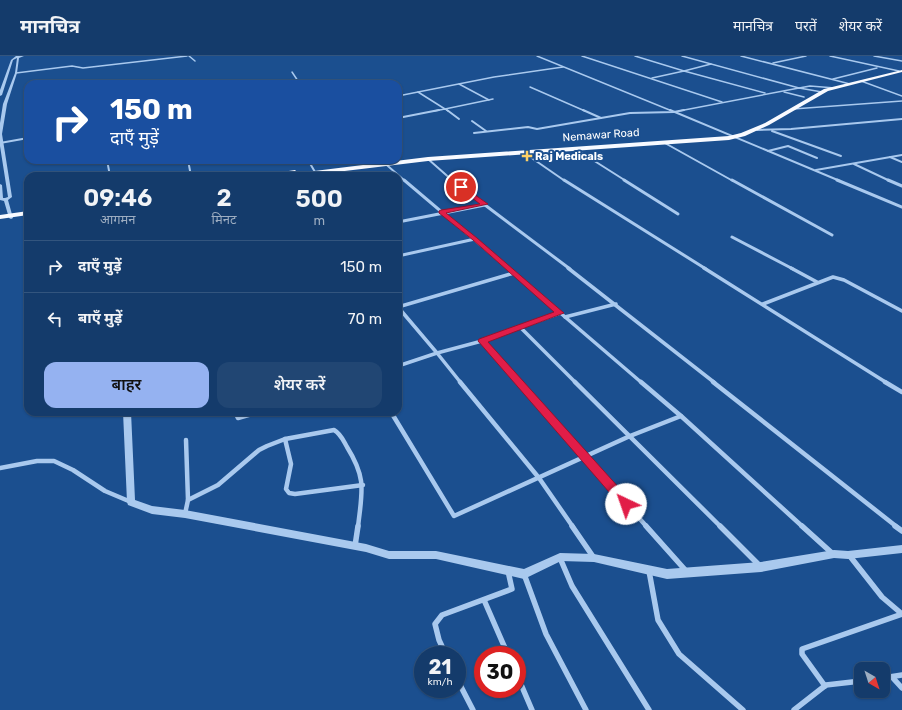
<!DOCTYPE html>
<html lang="hi">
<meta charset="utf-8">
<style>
:root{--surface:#143b6b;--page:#214673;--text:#f1f3f6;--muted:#9dadc1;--line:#33557e;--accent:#95b2f1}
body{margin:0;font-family:Rubik,"Noto Sans Devanagari",sans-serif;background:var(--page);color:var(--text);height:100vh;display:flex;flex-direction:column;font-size:15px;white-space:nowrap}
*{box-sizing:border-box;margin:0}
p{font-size:13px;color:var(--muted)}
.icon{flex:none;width:22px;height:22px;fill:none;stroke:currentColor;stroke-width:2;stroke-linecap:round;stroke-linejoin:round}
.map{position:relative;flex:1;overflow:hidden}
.sheet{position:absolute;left:24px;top:116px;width:378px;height:244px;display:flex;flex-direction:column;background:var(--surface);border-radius:12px;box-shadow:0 1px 3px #0004,0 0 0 1px var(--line)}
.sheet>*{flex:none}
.hud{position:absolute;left:24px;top:24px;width:378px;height:84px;border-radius:12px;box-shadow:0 1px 3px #0004,0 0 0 1px var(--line);background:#1a4fa0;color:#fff;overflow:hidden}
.needle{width:26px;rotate:141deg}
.buttons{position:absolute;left:854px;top:606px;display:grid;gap:8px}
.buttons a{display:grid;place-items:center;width:36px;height:36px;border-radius:8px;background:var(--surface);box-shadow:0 1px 3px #0004,0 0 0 1px var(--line);font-size:20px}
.speed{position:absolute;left:414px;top:590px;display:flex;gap:8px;font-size:20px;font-weight:700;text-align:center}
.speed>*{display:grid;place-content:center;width:52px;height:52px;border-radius:50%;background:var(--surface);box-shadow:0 1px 3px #0004,0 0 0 1px var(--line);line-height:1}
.speed small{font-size:10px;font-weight:400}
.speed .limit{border:6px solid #d22;background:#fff;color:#111}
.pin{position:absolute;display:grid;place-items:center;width:34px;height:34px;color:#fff;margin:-17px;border:2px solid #fff;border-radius:50%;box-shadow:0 1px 4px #0007}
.me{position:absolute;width:44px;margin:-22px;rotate:318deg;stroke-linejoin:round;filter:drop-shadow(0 0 3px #0008)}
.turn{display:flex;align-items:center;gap:14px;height:84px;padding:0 20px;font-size:18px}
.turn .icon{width:52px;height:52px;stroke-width:2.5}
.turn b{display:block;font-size:28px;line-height:34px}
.eta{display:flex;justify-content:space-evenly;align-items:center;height:68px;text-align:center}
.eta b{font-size:24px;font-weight:600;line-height:28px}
.primary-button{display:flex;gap:8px;margin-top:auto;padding:8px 20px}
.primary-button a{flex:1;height:46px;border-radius:12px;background:var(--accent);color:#111;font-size:16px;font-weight:600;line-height:46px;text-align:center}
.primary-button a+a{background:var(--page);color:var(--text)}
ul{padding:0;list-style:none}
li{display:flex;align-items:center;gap:12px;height:52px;padding:0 20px;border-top:1px solid var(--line)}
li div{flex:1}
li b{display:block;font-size:15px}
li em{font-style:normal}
header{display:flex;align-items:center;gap:24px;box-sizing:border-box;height:56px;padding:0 20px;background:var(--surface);border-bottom:1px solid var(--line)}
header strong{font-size:19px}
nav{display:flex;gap:22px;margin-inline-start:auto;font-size:14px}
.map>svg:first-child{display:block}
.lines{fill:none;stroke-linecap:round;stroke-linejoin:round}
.minor-far5{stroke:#a9c9ee;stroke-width:1.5}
.minor-far4{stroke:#a9c9ee;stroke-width:2}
.minor-far3{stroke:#a9c9ee;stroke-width:3}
.minor-far2{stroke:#a9c9ee;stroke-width:3.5}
.minor-far1{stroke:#a9c9ee;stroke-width:4.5}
.minor{stroke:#a9c9ee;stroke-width:5.5}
.tertiary{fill:#a9c9ee;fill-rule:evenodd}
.trunk{fill:#f8faff;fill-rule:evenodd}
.route{fill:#e11d48;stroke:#92132f}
.poi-dot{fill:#ffd166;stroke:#1b4f8f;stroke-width:1.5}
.labels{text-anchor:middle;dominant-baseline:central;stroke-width:4;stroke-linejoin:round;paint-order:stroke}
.far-street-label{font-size:11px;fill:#fff;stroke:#1b4f8f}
.far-poi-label{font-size:11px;font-weight:bold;fill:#fff;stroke:#1b4f8f;text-anchor:start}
</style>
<header>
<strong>मानचित्र</strong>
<nav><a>मानचित्र</a><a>परतें</a><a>शेयर करें</a></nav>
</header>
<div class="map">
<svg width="902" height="654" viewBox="0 0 902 654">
<rect width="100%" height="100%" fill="#1b4f8f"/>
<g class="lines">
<g class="minor-far5">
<path d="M189,0L195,5"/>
<path d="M537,0L672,55"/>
<path d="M582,0L722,46"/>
<path d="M635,0L684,15L711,8"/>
<path d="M682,0L799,32L810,30L835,32"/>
<path d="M741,0L850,28"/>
<path d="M830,0L899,15"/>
<path d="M874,0L902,5"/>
<path d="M773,7L806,0"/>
<path d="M292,16L300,28"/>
<path d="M16,17L72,10L83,12L187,0"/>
<path d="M652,22L684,15L765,37"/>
<path d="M833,23L877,12"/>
<path d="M861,25L902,40"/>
<path d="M459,28L489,44"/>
<path d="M530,31L585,55"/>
<path d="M784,36L804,41"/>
<path d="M398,40L418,36"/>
<path d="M493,43L445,53L418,36L494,21L563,11"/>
<path d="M793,53L902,45"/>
<path d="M434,55L445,53L448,55"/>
<path d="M679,55L799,32L822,36"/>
</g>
<g class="minor-far4">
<path d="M447,54L459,63"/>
<path d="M583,54L601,62"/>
<path d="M670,54L840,125"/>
<path d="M398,62L439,54"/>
<path d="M472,65L486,75"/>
<path d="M757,74L791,73L902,63"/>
<path d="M772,75L841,100"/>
<path d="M474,77L528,71L537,73L630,57L674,56L684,54"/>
<path d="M24,83L28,62"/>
<path d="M663,86L733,125"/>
<path d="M0,87L28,82"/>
<path d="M574,92L626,125"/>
<path d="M768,95L788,90L817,102"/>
<path d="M523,96L565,125"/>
<path d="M890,101L902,106"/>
<path d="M428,103L453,125"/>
<path d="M107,104L110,120"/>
<path d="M188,104L191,120"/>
<path d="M308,104L315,116"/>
<path d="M381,104L405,125"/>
<path d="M310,107L332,104"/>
<path d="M854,108L890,125"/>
<path d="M816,114L902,99"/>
</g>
<g class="minor-far3">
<path d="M404,124L509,213"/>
<path d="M451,124L485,149"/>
<path d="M564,124L706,213"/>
<path d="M624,124L678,158"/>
<path d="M732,124L832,179"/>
<path d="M837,124L902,151"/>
<path d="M888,124L902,130"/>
<path d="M398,166L485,149L570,213"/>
<path d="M732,181L793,213"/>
<path d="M398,200L475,183"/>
</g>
<g class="minor-far2">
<path d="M508,212L642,327"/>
<path d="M568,212L715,327"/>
<path d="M704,212L887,327"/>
<path d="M791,212L817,226"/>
<path d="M763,248L833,221L844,224L902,255"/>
<path d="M565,261L616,248"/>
<path d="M521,272L576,327"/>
<path d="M482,285L519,327"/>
<path d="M398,310L437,297L398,251L514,217"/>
<path d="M461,327L437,297L482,285L560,257"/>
</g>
<g class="minor-far1">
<path d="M460,326L539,422L573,471"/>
<path d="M518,326L647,471"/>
<path d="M575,326L721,471"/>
<path d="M641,326L681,360L803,471"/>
<path d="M713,326L897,471"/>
<path d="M885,326L902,336"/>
<path d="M235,356L238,362L259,356"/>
<path d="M391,356L454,460L630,380L681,360"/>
<path d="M285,383L291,408L286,433L289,437L295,438L363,429"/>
<path d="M186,384L188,444"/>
<path d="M0,412L37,405H54L73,414L105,435L131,446"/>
<path d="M185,458L188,444L218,429L259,394L267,390L285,383L334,374C341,378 343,384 347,391C367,423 362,435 358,471"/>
</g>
<g class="minor">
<path d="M572,470L594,502"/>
<path d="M646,470L687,516"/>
<path d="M720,470L760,510"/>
<path d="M802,470L833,498"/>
<path d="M895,470L902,475"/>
<path d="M355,490L358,470"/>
<path d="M849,499L882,541L902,558"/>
<path d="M560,502L572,530L649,654"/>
<path d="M649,515L658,564L679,598L743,654"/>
<path d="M524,518L546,578L586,654"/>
<path d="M484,544L508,599"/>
<path d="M446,599L439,584L435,568L442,559L512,533L508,515"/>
<path d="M517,619L532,654"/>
<path d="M892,621L902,632"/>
<path d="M883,622L902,619"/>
<path d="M457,623L473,654"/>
<path d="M825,630L802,598V593L902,558"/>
<path d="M794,654L826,629L861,625"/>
</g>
<g class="tertiary">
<path d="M16,0H24L19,2L17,17L7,48L2,78L12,141L8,144L13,162L11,163L9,162L4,145L0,144V128L2,129L3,142H5L8,141L0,90V67L3,48L15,17L17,2L13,4L2,39L0,40V34L11,4Z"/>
<path d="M123,356H131L135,444L152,450L185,454L366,488L389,495H436L524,513L560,497L594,498L667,513L761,506L834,494L848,495L902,489V497L848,503L834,502L761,516L667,523L594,506L561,505L524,523L436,503H389L366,496L185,462L152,458L128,449L127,446Z"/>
</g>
<g class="trunk">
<path d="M902,14V16L828,35L769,69L745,80L729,84L428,105L303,120H267L270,118L295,114L298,117L428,101L729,80L741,77L765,67L824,33Z"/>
<path d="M28,155V159L0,163V159Z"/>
</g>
</g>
<path class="route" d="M461,129L488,148L446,157L477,182L564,257L488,286L630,444L631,448L630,451L626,452L622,451L478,285L479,283L554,256L473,184L439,157V155L441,154L480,148L459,132V130Z"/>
<path class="poi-dot" d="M525 94h4v4h4v4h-4v4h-4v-4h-4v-4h4z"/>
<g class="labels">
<g class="far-street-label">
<text transform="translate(601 79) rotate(-4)">Nemawar Road</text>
</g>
<g class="far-poi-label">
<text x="535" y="100">Raj Medicals</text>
</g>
</g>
</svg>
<div class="buttons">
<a><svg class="needle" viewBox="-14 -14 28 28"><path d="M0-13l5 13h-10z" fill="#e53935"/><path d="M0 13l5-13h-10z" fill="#9dadc1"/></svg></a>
</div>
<div class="speed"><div>21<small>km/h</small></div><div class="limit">30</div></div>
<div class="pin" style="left:461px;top:131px;background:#d93025"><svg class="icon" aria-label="arrive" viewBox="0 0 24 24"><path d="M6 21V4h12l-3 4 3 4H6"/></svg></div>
<svg class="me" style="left:626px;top:448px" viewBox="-20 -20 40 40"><circle r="19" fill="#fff"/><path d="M0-13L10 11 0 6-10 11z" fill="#e11d48"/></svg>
<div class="hud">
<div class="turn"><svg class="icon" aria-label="right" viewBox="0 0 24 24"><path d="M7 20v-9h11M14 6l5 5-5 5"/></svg><div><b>150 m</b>दाएँ मुड़ें</div></div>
</div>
<section class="sheet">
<div class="eta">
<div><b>09:46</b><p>आगमन</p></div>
<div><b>2</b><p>मिनट</p></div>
<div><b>500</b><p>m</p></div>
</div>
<ul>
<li><svg class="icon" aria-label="right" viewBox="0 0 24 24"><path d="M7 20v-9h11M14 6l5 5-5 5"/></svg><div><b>दाएँ मुड़ें</b></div><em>150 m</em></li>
<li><svg class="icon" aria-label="left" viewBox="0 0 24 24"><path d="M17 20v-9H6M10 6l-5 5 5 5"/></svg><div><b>बाएँ मुड़ें</b></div><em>70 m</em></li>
</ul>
<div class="primary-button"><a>बाहर</a><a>शेयर करें</a></div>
</section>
</div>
